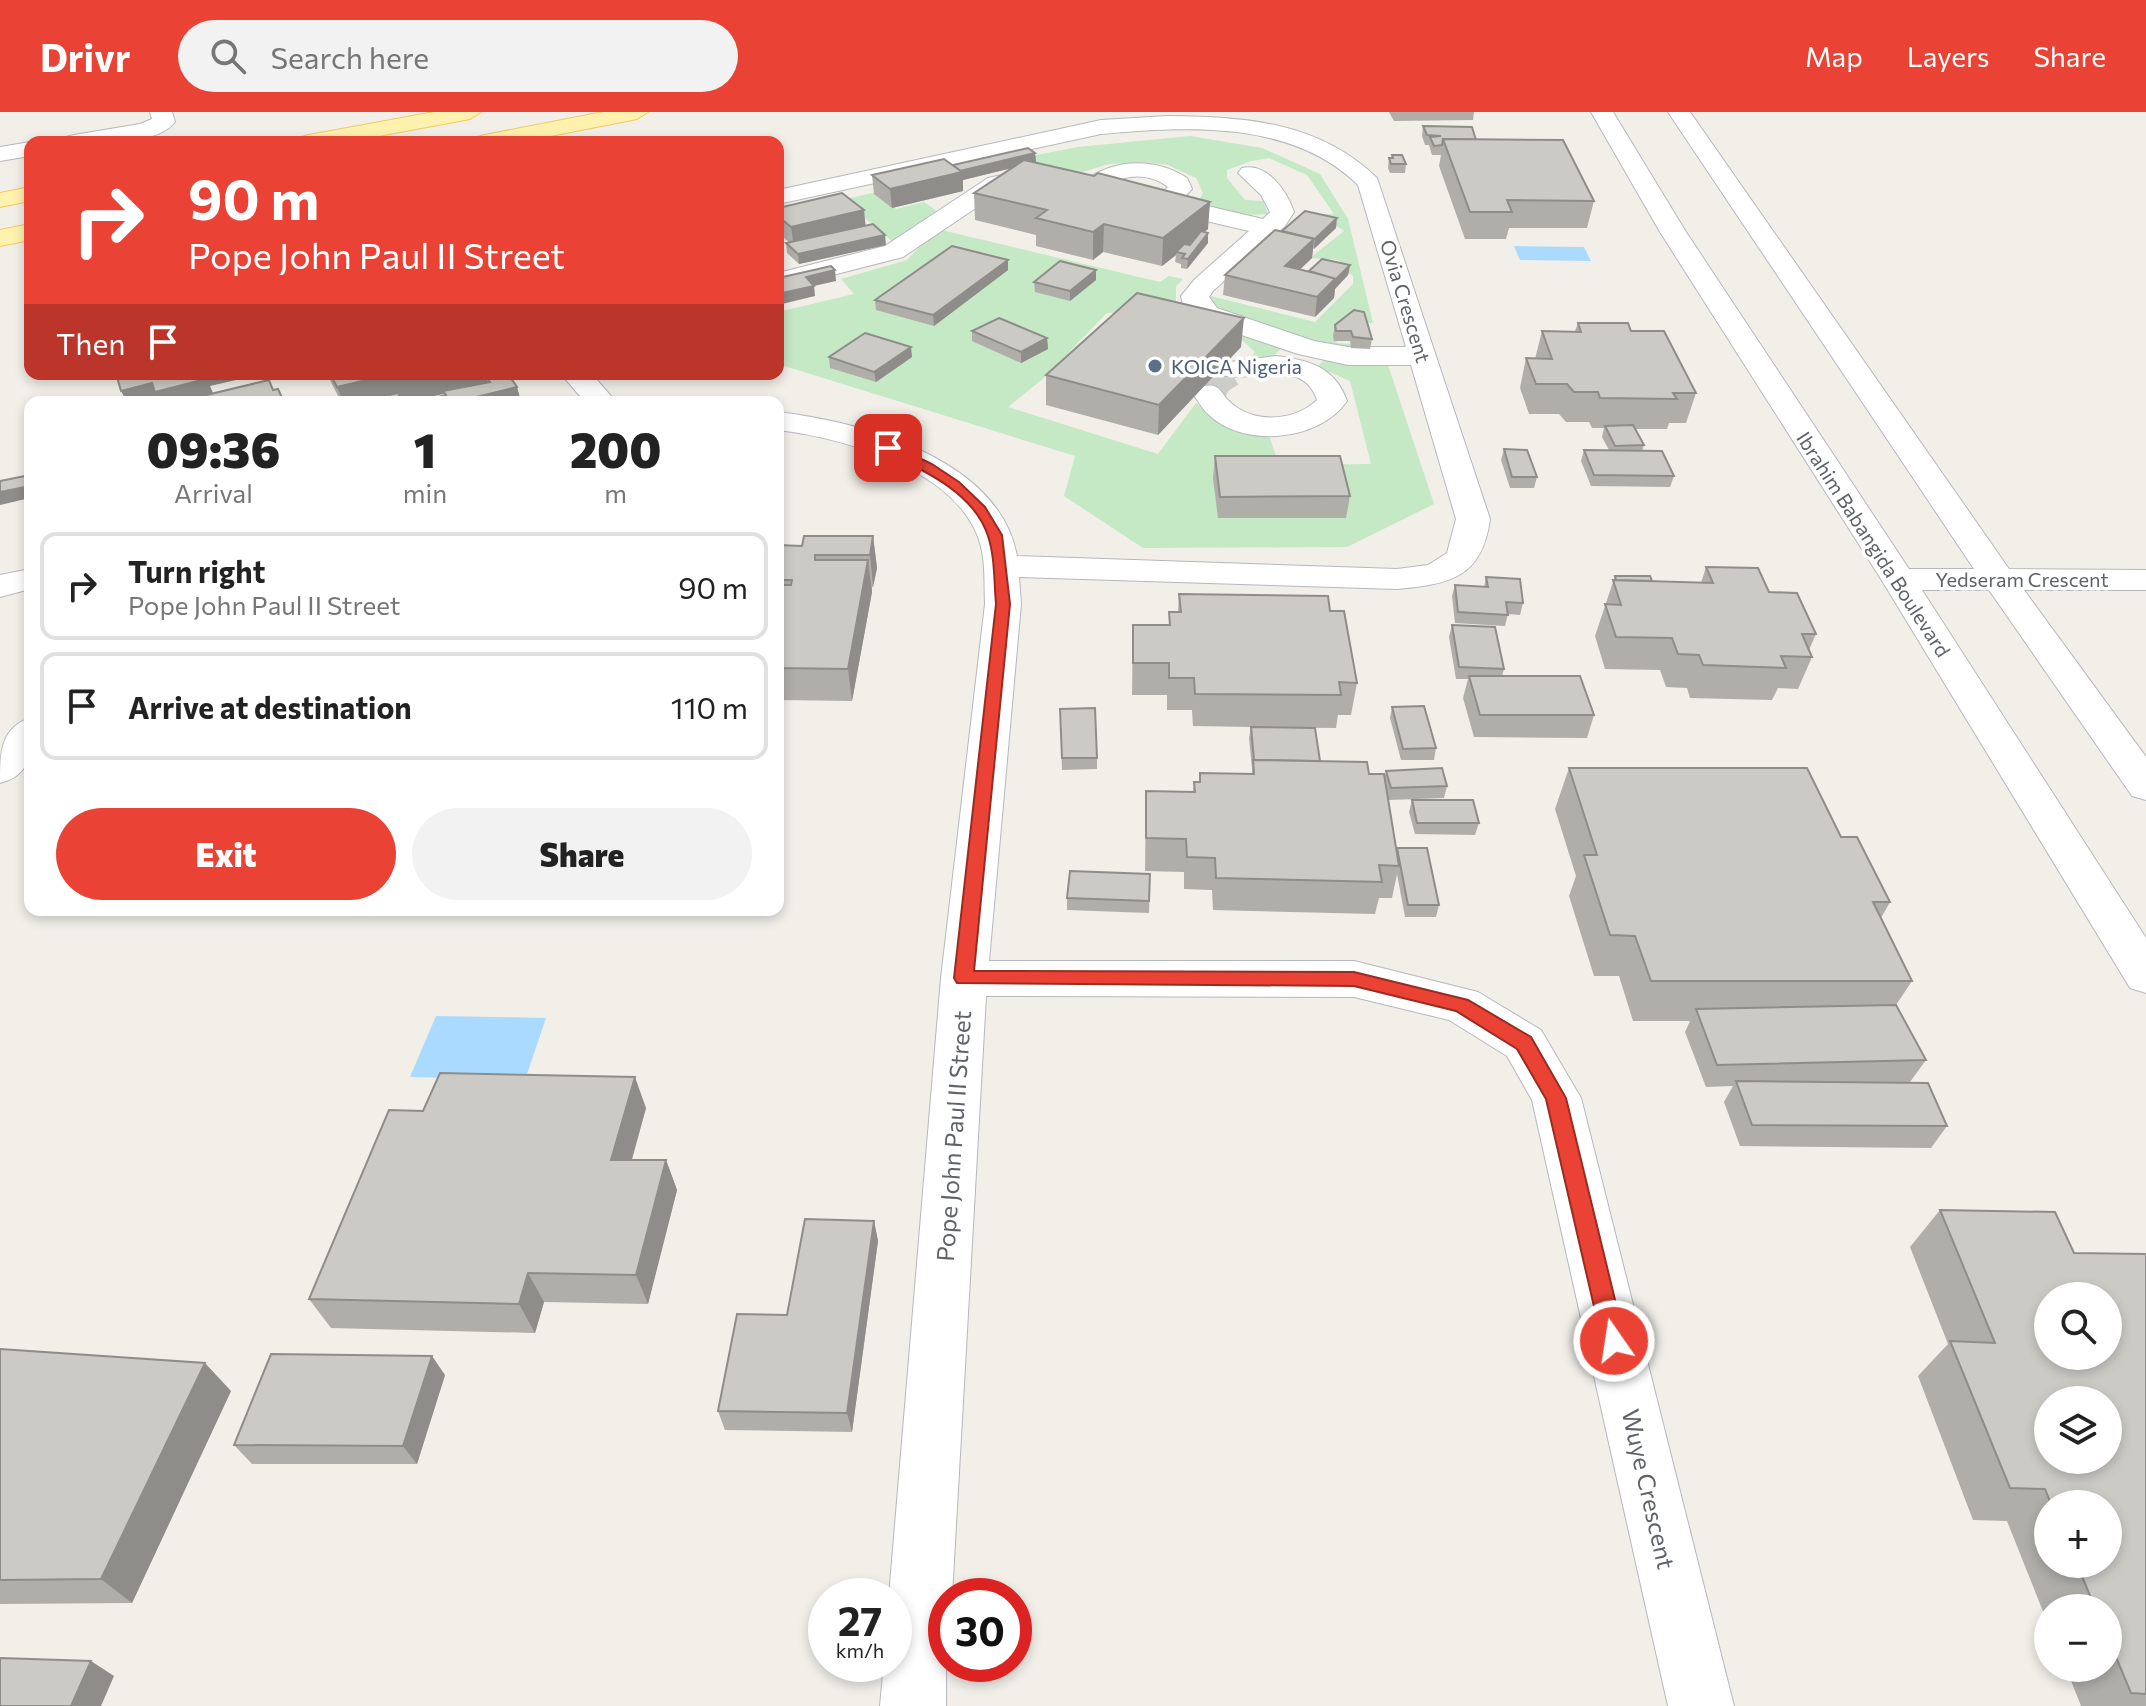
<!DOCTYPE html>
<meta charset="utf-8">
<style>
:root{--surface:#fff;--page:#f2f2f2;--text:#222;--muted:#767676;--line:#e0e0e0;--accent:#ea4335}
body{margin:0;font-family:Commissioner,sans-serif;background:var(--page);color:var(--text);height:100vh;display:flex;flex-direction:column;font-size:30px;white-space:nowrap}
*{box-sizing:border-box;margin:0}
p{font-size:26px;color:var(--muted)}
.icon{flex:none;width:44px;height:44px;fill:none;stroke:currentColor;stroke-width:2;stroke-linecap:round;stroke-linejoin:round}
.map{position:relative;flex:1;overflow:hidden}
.side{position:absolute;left:24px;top:284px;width:760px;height:520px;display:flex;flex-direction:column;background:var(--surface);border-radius:16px;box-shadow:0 4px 12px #0003}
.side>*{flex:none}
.banner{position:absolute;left:24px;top:24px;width:760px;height:244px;border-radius:16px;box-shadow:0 4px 12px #0003;background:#ea4335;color:#fff;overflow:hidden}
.controls{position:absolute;left:2034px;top:1170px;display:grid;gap:16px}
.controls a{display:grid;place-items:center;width:88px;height:88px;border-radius:50%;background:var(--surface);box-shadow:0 4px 12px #0003;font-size:40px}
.speed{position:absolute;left:808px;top:1466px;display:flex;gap:16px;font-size:40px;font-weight:700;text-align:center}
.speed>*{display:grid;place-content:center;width:104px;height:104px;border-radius:50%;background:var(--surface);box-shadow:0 4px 12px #0003;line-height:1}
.speed small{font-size:20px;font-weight:400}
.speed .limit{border:12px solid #d22;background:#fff;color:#111}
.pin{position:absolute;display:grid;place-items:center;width:68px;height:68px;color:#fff;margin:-34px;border-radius:16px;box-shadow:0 4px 12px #0006}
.me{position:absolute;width:88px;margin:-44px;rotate:347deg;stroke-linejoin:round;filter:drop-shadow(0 0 6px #0008)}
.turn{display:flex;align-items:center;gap:28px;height:168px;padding:0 32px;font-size:36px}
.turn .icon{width:104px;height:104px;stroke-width:2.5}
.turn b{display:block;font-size:56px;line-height:68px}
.then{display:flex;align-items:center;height:76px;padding:0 32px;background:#0003;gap:16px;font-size:30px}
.eta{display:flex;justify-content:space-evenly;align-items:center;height:136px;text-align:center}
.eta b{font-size:48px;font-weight:800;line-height:56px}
.button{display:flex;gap:16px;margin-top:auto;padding:16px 32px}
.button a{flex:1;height:92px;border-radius:48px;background:var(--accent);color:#fff;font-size:32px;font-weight:800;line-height:92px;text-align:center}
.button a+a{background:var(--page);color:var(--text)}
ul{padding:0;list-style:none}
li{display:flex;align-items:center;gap:24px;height:108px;margin:0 16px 12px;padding:0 16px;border:4px solid var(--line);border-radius:16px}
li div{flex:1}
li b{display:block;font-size:30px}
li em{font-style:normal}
header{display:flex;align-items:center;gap:48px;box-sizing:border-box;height:112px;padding:0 40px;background:var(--accent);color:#fff}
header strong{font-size:38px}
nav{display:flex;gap:44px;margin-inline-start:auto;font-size:28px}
.search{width:560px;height:72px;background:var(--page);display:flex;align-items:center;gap:20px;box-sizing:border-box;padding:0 28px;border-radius:44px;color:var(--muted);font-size:30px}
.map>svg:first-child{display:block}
.green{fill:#c5e8c5}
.water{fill:#aadaff}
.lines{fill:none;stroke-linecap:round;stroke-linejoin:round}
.minor-tunnel{stroke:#ccccc8;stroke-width:33;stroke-dasharray:33 17;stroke-linecap:butt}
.minor-casing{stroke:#b5b8bc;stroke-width:2}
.major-casing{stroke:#f2c960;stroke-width:2}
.minor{fill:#fff;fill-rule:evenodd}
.major{fill:#fff2af;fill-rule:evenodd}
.wall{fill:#afaea9;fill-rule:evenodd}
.shaded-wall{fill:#8f8d8a}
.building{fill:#cccac5;stroke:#8f8d8a;stroke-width:2;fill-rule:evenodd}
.route{fill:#ea4335;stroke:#982c22;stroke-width:2}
.service-dot{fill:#5c6f8a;stroke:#fff;stroke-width:3}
.labels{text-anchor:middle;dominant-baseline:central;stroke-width:7;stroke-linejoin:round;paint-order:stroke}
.far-street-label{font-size:20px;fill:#5f6368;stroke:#fff}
.far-service-label{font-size:20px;fill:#4e5e75;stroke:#fff;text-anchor:start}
.street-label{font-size:24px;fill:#5f6368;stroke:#fff}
</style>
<header>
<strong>Drivr</strong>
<div class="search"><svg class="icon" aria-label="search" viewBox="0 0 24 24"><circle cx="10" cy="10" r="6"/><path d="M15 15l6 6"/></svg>Search here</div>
<nav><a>Map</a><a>Layers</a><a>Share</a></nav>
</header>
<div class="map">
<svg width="2146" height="1594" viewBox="0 0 2146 1594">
<rect width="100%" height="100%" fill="#f1efe8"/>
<g class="green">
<path d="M1190,24L1262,36L1320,62L1348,107L1373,211H1353L1335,226L1337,231L1352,232L1353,238L1333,237L1211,194V184L1315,210L1353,172V164L1343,157L1339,148L1310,146L1344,119C1334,110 1317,109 1305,102H1334L1307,63L1269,46L1251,49L1227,58V66L1245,88L1263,89L1268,102C1242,104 1222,102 1199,89L1203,81L1196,66L1168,53L1146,50L1109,52L1079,61L1038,53L1026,45L1078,35Z"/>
<path d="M945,64L879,83L896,97L924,90L938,100L895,132L852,95L778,103Z"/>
<path d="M937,117L1160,170L1169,164L1183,167L1176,174V190L1282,236L1270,247L1251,245L1255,240L1243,229L1136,200L1107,201L1044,266L1008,295L1158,342L1196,291L1232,316L1270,326L1279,353L1371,352L1350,269L1318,255L1325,246L1355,253H1388L1434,392L1347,435L1143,436L1064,384L1075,344L778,252V200L854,182L841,167L907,148Z"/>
</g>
<g class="water">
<path d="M1514,134L1584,135L1591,149L1520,148Z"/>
<path d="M436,904L546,906L525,968L410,965Z"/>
</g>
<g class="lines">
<path class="minor-tunnel" d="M1208,282L1216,267L1232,257"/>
<g class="minor-casing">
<g id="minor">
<path d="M150,0H172L175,10C156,35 91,30 63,30L66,25L74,23L140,12L152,7Z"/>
<path d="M1591,0H1613L1686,120L1909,457H1974L1668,0H1690L2009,457L2146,458V478H2024L2146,645V688L2132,684L1989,478H1922L2146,826V881L2130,876L1881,467L1660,120Z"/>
<path d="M1167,4C1245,5 1318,9 1377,66L1490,407C1482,466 1450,472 1397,477L1019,465L1021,492L989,849H1354L1478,880L1541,918L1581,986L1734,1594H1668L1532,988L1507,944L1449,908L1354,885L986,884L952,1484H946V1594H880L884,1552H894V1484H889L941,866L985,492C984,469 986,446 978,425C952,356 843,326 778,318V300C861,310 999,346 1017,444L1397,457L1428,453L1447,441L1456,407L1411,253H1348L1298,242L1197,208L1183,193L1181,184L1195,167L1249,119L1155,97H1129L1126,92L1129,87L1161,81L1168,75C1152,62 1124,60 1109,75L1116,84L1113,89C1098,93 1093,87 1085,76L1090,65C1120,46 1158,47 1187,66L1192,77L1182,88L1263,107L1270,100L1261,83L1238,61L1242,56C1267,50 1287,79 1294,100L1285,114L1213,179L1209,185L1217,196L1314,229L1348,235H1406L1358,73C1292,8 1187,14 1101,22L778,92V78L1101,8Z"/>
<path d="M30,30V44L0,49V35Z"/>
<path d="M1030,57L1038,59L1042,64L1038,69L1004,77L903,145L778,177V161L885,134L988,66Z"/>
<path d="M1276,244C1309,248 1335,255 1347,289C1320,329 1243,337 1208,302C1202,297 1198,288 1193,282L1197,276C1204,274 1210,272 1216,275C1222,278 1224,285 1229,289C1252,312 1294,310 1317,288C1303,245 1252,271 1222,263L1217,257L1222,251Z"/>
<path d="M561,262H592L616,290H585Z"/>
<path d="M30,457V477L0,485V463Z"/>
<path d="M30,606C30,636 35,662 0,671C0,642 0,616 30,606Z"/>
</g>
</g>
<g class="major-casing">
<g id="major">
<path d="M434,0H481L470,7L346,30H298L301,25L309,23Z"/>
<path d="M603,0H648L637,7L520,30H474L477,25L485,23Z"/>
<path d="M30,75V89L0,95V81Z"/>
<path d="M30,112V128L0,134V118Z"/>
</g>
</g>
<use href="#minor" class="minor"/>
<use href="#major" class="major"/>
</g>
<g class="wall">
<path d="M1389,0H1474L1473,8L1394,9Z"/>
<path d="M1423,14L1476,28L1594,89L1587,116H1509L1506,127H1465L1439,54L1441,43H1432L1429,33H1425L1422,24Z"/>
<path d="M1035,41L1036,50L1208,117L1204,120L1208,131L1187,157L1181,156V152L1175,150L1176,143L1162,154L1103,140L1093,148L1036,134V123L975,108L974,81L1012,56L963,68V79L892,96L874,82L872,63L953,53Z"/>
<path d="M1392,43L1406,52L1405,61H1390L1388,56L1389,46H1392Z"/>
<path d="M778,96L865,113L886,133L799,152L787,141L786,131L789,130L778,121Z"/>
<path d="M1336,116L1313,137L1312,146L1300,157L1309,159L1350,153L1348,163L1335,177L1334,186L1315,205L1223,183L1225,163L1282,119Z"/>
<path d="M1008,148V158L934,214L876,198L875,188Z"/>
<path d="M1096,168L1070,189L1035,180L1034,170Z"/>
<path d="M1578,211L1631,219L1696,281L1686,311H1669L1667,317H1635L1644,333L1642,339L1674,364L1670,375L1591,374L1581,349L1584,338H1609L1602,325L1604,316H1592L1589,310H1566L1559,302H1529L1520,276L1526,246L1535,247L1542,219H1575Z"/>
<path d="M1335,213L1372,227L1370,237L1351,236L1350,229H1334L1333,224Z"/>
<path d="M972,219L1047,226L1048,237L1021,251L972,229Z"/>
<path d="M1241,235L1158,323L1046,293V263Z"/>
<path d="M829,245H912L876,270L830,256Z"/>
<path d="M327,262H508L517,275L521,290H418L445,283L444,281L410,290H341Z"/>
<path d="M1504,337L1537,365L1534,376H1510L1501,348Z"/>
<path d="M1215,344L1350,384L1346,406H1218L1213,366Z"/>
<path d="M873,424L877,456L873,475H872V480L852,589L778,588V433L802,434Z"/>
<path d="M1706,455L1769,480L1816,522L1809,538L1812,545L1798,577L1778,576L1772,588L1690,586L1687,576L1666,575L1660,558L1605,557L1595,524L1615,464L1652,469L1701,471Z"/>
<path d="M1486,465L1523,491L1520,503L1508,502L1505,514L1455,511L1452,484L1455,473L1484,475Z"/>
<path d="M1179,482L1330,499L1357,571L1351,603H1338L1336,616L1257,615L1320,649L1384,667L1386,659L1447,674L1444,686L1388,688L1396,739L1397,736L1439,793L1436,805H1405L1397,762L1392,786H1379L1375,802L1213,798L1212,778L1184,777V760L1145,759L1146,679L1193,680L1194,670H1199L1200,661L1252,662V656L1249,626L1251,615L1193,614L1192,598H1167V583H1132L1133,513H1169V500H1178Z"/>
<path d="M1452,513L1504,557L1502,564L1594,603L1587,626L1474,625L1463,586L1468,567H1456L1449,525Z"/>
<path d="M1392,595L1436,636L1434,648H1401L1390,606Z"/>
<path d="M1060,597L1097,646V657L1062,658Z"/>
<path d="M1569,656L1841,725L1890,790L1881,806L1912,869L1896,893L1926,948L1910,970L1881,971L1947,1014L1931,1036L1740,1034L1724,990L1733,974L1706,975L1685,920L1690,909H1633L1619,864H1594L1569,784L1576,764L1555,697Z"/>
<path d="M1412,688L1479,711L1475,723L1415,722L1409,700Z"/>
<path d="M1150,762L1149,801L1067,798V786Z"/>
<path d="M646,996L632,1048H666L677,1078L648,1192L544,1190L535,1221L331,1216L309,1187L423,999Z"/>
<path d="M1940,1098L2074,1141L2146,1142V1594H2081L2066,1556H2108V1496H2048V1512L2007,1409L1973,1408L1918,1264L1948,1232L1910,1135ZM2048,1392H2108V1452H2048Z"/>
<path d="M874,1109L878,1129L852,1320L725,1318L718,1299L787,1203Z"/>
<path d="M0,1237L231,1279L132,1491L0,1492Z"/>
<path d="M445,1263L417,1352H252L234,1333Z"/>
</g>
<g class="shaded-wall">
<path d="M1035,41L1036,50L963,68V79L892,96L890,77L958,59Z"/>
<path d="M1210,90L1208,117L1178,141L1176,140V143L1162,154L1163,126Z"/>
<path d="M864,98L866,117L794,135L791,115Z"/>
<path d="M1337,106L1336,116L1314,137L1315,127Z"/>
<path d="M1104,112L1103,140L1093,148V120Z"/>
<path d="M1208,121V131L1187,157L1188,147Z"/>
<path d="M885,123L886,133L799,152L798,142Z"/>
<path d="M1314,127L1312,146L1283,174L1285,154Z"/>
<path d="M1008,148V158L934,214L933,203Z"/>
<path d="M1350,153L1348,163L1335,177L1334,186L1315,205L1317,185Z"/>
<path d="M835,158L836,169L814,174L815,184L778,193V182L806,165Z"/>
<path d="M1096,158V168L1070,189V179Z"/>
<path d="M1244,206L1241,235L1158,323L1159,293Z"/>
<path d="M1047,226L1048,237L1021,251V240Z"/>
<path d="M911,235L912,245L876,270L874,260Z"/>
<path d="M204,262H233L236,268L210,274L216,288L209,290H127L121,279L152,271Z"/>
<path d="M392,262H485L488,271L410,290H343L337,275Z"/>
<path d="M517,275L521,290H456Z"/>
<path d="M30,374V386L0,393V380Z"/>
<path d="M873,424L877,456L873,475L870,443Z"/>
<path d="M868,448L872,480L852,589L848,557Z"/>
<path d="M635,965L646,996L623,1078L611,1048Z"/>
<path d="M666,1048L677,1078L648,1192L636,1163Z"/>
<path d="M874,1109L878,1129L852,1320L847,1301Z"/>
<path d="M528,1161L544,1190L535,1221L519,1192Z"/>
<path d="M432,1244L445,1263L417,1352L403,1334Z"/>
<path d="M205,1251L231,1279L132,1491L101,1467Z"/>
<path d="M91,1549L114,1564L101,1594H71Z"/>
</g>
<g class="building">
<path d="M1423,14L1472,15L1476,28L1443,27L1442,33L1434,34L1430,25L1441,24L1427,23Z"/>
<path d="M1443,27L1563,28L1594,89L1507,88L1512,100H1470Z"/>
<path d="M1028,36L1035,41L960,59L953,53Z"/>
<path d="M1392,43H1402L1406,52H1391L1389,46H1393Z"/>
<path d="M944,47L962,60L890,77L872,63Z"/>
<path d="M1024,48L1094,64L1098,61L1210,90L1163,126L1104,112L1093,120L1036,106L1047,98L974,81Z"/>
<path d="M842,81L864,98L791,115L778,104V96Z"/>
<path d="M1305,99L1337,106L1315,127L1282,119Z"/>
<path d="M873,112L885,123L798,142L786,131Z"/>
<path d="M1275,118L1314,127L1285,154L1336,166L1317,185L1225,163Z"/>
<path d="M1201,119L1208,121L1188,147L1182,146L1185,142L1176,140L1184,132L1190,133Z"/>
<path d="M952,134L1008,148L933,203L875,188Z"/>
<path d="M1322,147L1350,153L1336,167L1309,159Z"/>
<path d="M1060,149L1096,158L1070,179L1034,170Z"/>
<path d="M831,154L835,158L806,165L814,174L778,182V166Z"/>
<path d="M1137,181L1244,206L1159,293L1046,263Z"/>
<path d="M1354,198L1364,200L1372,227L1353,225L1351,219H1336L1335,213Z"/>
<path d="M999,206L1047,226L1021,240L972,219Z"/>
<path d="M1578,211H1628L1631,219H1664L1696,281H1673L1677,287L1600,286L1598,280H1574L1567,272H1536L1526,246L1552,247L1542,219L1581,220Z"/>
<path d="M865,221L911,235L874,260L829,245Z"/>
<path d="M131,262H204L206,267L155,280L152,271L121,279L117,265Z"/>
<path d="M330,262H392L337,275Z"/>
<path d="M485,262H508L517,275L456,290H418L446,283L443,279L490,270Z"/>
<path d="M269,268L273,278L278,277L284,290H177Z"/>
<path d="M398,281L403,290H360Z"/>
<path d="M1633,313L1644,333L1615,334L1605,314Z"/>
<path d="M1504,337L1527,338L1537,365H1512Z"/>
<path d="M1584,338L1662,339L1674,364L1594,363Z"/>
<path d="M1215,344H1340L1350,384L1220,385Z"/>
<path d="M30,363V374L0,380V369Z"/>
<path d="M804,424H873L870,443H815V448H868L848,557L778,556V473H791L792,468H778V433L802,434Z"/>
<path d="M1706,455L1758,456L1769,480L1797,481L1816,522H1802L1812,545L1781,544L1786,556L1703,553L1699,543L1678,542L1672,526L1616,525L1605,492L1621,493L1613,468L1713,471Z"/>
<path d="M1615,464H1650L1652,469L1616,468Z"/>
<path d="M1486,465L1520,467L1523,491L1506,490L1508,503L1458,500L1455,473L1488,475Z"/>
<path d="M1179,482L1328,484L1330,499H1344L1357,571L1339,570L1341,583L1195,582L1194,566H1169V551H1133V513H1170L1169,500H1181Z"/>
<path d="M1452,513L1495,515L1504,557L1459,555Z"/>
<path d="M1469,564H1580L1594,603H1480Z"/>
<path d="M1424,594L1436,636L1403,637L1392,595Z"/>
<path d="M1095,596L1097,646H1062L1060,597Z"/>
<path d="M1251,615L1315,616L1320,649L1254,648Z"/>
<path d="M1253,648L1367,650L1369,662H1384L1399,754L1379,753L1382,770L1216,766L1215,746L1187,745L1186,727L1146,726V679L1195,680L1194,670H1200V661L1254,662Z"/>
<path d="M1442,656L1447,674L1391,676L1386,659Z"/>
<path d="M1569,656H1807L1841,725H1857L1890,790H1873L1912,869H1651L1635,824L1610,823L1584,743H1597Z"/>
<path d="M1412,688H1473L1479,711H1417Z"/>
<path d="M1397,736H1427L1439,793H1408Z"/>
<path d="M1070,759L1150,762L1149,789L1067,786Z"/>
<path d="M1896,893L1926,948L1717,953L1696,897Z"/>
<path d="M440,961L635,965L611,1048H666L636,1163L528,1161L519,1192L309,1187L389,998L423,999Z"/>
<path d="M1736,969L1928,971L1947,1014L1752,1013Z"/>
<path d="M1940,1098L2055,1100L2074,1141L2146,1142V1582L2131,1581L2108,1526V1496H2095L2077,1452H2108V1392H2051L2045,1377L2010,1376L1950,1229L1995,1231ZM2048,1184H2108V1244H2048ZM2048,1288H2108V1348H2048Z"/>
<path d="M805,1107L874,1109L847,1301L718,1299L737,1202L787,1203Z"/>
<path d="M0,1237L205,1251L101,1467L0,1468Z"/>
<path d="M271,1242L432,1244L403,1334L234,1333Z"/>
<path d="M0,1546L91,1549L71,1594H0Z"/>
</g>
<path class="route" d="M884,333H893L932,352L959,370L985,395L1002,423L1010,492L974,859L1354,860L1468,888L1531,925L1566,986L1625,1229L1622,1237L1614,1240L1606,1237L1602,1229L1546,987L1517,937L1456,899L1354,874L957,871L954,866L996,492C994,470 995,445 988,424C974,380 921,357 884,339Z"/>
<circle class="service-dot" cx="1155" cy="254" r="8"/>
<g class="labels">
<g class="far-street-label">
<text transform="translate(1406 189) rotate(73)">Ovia Crescent</text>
<text transform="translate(1874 432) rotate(57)">Ibrahim Babangida Boulevard</text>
<text x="2022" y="467">Yedseram Crescent</text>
</g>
<g class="far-service-label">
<text x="1171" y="254">KOICA Nigeria</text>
</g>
<g class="street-label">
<text transform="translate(953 1024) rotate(-86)">Pope John Paul II Street</text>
<text transform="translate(1649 1377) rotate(77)">Wuye Crescent</text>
</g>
</g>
</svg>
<div class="controls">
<a><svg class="icon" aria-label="search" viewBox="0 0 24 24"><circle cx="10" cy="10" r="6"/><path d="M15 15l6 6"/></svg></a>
<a><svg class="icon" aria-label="layers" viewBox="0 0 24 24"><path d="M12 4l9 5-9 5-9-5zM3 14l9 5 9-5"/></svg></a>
<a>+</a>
<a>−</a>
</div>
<div class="speed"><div>27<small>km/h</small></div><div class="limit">30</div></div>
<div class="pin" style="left:888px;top:336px;background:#d93025"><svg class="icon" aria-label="arrive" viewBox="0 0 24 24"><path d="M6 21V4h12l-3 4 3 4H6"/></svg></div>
<svg class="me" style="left:1614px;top:1229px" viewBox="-20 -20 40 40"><circle r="17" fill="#ea4335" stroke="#fff" stroke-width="3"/><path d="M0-11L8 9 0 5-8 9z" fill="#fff"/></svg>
<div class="banner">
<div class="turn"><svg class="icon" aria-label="right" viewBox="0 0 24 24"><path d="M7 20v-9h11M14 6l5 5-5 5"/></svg><div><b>90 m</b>Pope John Paul II Street</div></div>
<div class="then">Then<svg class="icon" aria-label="arrive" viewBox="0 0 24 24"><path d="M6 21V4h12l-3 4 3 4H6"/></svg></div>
</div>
<section class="side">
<div class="eta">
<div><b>09:36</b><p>Arrival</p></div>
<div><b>1</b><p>min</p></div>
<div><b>200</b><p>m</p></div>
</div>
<ul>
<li><svg class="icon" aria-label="right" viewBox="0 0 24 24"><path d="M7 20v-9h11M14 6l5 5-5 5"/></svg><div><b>Turn right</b><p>Pope John Paul II Street</p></div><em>90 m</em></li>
<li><svg class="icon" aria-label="arrive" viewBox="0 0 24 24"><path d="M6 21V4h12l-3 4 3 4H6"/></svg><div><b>Arrive at destination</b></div><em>110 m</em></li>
</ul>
<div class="button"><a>Exit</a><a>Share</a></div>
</section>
</div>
